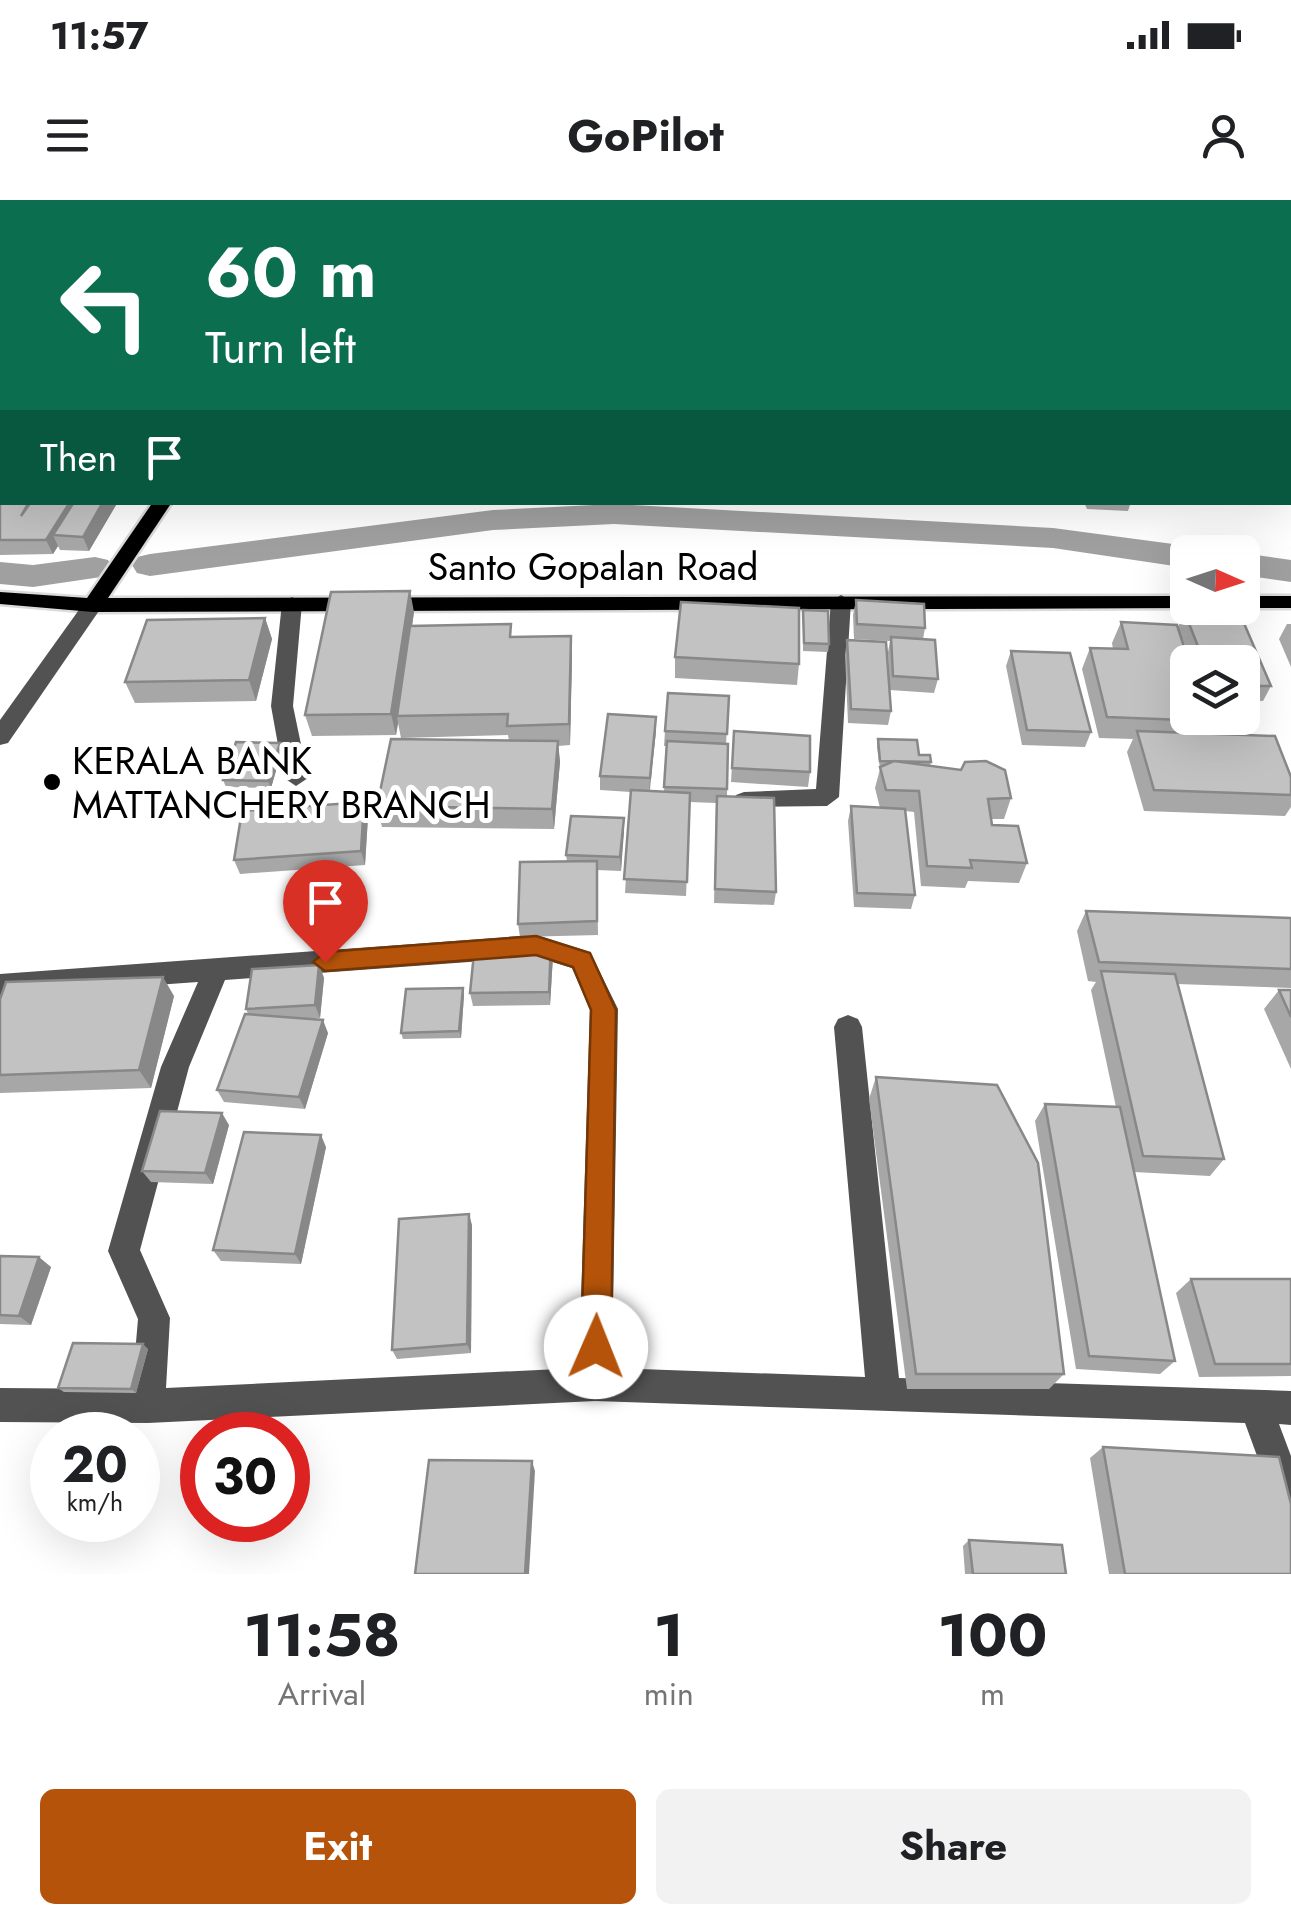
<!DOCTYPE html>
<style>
:root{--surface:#fff;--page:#f2f2f2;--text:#202124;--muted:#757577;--accent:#b45309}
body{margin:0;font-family:Jost,sans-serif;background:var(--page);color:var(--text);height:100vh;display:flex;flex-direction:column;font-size:38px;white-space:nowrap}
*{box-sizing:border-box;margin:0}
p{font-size:32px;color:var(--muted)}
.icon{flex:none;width:55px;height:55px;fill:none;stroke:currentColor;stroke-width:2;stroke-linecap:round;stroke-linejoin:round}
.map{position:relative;height:1374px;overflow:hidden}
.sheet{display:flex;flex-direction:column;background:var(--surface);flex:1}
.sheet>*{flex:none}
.hud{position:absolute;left:0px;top:0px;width:1292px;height:305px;box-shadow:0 10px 40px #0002;background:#0b6e4f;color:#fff;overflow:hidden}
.needle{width:65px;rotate:93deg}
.fabs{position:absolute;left:1170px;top:335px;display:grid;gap:20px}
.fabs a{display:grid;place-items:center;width:90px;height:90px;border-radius:15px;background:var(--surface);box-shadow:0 10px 40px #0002;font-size:50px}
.speed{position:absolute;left:30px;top:1212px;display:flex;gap:20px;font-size:50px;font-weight:700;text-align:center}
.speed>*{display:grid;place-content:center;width:130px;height:130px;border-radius:50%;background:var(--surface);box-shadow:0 10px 40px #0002;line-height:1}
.speed small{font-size:25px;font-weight:400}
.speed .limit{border:15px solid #d22;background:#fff;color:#111}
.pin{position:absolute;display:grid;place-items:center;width:85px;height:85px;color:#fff;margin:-102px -42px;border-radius:50% 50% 50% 0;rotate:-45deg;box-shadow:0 0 10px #0007}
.pin .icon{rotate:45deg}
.me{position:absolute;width:110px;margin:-55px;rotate:1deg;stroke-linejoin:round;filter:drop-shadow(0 0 8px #0008)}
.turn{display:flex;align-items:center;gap:35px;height:210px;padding:0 40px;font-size:45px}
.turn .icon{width:130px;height:130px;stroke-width:2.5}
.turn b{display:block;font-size:70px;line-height:85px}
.then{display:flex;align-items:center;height:95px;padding:0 40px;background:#0003;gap:20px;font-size:38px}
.eta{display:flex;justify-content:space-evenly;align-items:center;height:170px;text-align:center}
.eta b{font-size:60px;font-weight:700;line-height:70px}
.button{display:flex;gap:20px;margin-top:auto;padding:20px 40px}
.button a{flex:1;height:115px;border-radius:15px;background:var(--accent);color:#fff;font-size:40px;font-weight:700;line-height:115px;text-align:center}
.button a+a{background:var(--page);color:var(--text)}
.status{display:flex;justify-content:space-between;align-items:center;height:70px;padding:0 50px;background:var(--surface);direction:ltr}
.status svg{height:28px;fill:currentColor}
header{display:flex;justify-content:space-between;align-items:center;height:130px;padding:0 40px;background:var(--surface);font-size:45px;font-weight:700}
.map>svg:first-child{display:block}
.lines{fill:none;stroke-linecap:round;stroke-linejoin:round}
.canal{fill:#a0a0a0;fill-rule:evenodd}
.major-casing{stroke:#dbdbdb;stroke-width:5}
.minor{fill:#525252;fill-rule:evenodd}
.major{fill:#000;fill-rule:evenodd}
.wall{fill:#a7a7a7}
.shaded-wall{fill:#888}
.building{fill:#c2c2c2;stroke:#888;stroke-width:2.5}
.route{fill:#b45309;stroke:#753606;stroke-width:2.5}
.poi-dot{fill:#000;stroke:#fff;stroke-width:4}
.labels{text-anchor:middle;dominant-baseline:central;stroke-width:10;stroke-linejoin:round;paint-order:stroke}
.street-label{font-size:38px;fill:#000;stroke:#fff}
.poi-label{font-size:38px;fill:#000;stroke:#fff;text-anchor:start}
</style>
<div class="status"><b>11:57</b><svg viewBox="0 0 49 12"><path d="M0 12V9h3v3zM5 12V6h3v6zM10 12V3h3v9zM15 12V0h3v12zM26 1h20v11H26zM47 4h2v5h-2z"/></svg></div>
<header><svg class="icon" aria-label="menu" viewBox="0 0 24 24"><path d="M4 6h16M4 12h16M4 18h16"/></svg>GoPilot<svg class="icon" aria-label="person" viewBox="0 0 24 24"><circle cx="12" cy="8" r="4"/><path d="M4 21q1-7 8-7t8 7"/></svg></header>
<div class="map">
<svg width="1291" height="1374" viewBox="0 0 1291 1374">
<rect width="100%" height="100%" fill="#fff"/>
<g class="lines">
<g class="canal">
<path d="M614,304L1053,328L1188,346L1203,352H1188V368L1053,348L614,324L493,330L150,376L137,373L132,365L137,357L150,354L493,310Z"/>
<path d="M1242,353L1291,360V382L1242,375Z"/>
<path d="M95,357L108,360L113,368L108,376L33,387L0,384V362L33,365Z"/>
</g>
<g class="major-casing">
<g id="major">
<path d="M153,302H172L108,398L1188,396V408H1192L93,412L0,404V392L87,398Z"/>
<path d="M1242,396H1291V408H1238H1242Z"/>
</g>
</g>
<g class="minor">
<path d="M697,0H711V2H698Z"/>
<path d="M829,0H843V2H830Z"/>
<path d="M1093,0H1107L1108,2H1095Z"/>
<rect x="1290" y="261" width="1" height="12"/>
<path d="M841,395L851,401L839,597L827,606L736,607L732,601L736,595L744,592L816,589L831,401Z"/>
<path d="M292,397L302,403L293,506L308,578L296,586L284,578L271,506L282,403Z"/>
<path d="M93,398L103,405L8,543L0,545V520L86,400Z"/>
<path d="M536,735L590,752L618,809L612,1168L865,1177L834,827L838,819L848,815L858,819L862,827L899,1178L1291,1191V1225L1279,1224L1291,1256V1322L1279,1316L1245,1223L595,1201L148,1223L0,1222V1188L132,1189L138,1119L108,1051L161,867L198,782L0,796V774ZM536,757L572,768L590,809L579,1168L166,1188L170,1118L140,1050L189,867L225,780Z"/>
</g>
<use href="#major" class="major"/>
</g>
<g class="wall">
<path d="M751,0H786L753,2Z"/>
<path d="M0,170L2,171V215H0Z"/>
<path d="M0,215H2V302H115L116,305L89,351L60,350L58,346L53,354L0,355Z"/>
<path d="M904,302H950V304Z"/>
<path d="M1084,302H1131L1128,311L1087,309Z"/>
<path d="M856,400L925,428L923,439L938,479L934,493L890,490L891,511L888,525L848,523L845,455L847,440L889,485L888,452L890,441L854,439L853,415Z"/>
<path d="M803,410L829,444L828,452L803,451Z"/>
<path d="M414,412L412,426L513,437L572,457L570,545L558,546L560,562L554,629L382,627L377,606L509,541L508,535L401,538L398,523L396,535L312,536L305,515Z"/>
<path d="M1185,413L1271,486L1263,501L1242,500V462H1191L1178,427Z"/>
<path d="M265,418L272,439L256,501L135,503L125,482Z"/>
<path d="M1121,422L1208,521L1202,534L1291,577V607L1285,616L1144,611L1127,552L1133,539L1099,538L1082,469L1090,448L1113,449L1112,443Z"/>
<path d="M1287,424H1291V467L1279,439Z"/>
<path d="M1011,451L1091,532L1085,547L1022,545L1006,466Z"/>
<path d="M675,457L799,464L797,485L675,478Z"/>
<path d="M729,496L726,544H728L727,596L776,692L774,705L714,703L716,603L690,602L686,696L625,693L631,592L600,590V576L656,517L650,591L664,592L667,546H664L665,531Z"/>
<path d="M734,531L810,572L808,587L731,582Z"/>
<path d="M878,539L919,555L931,562L930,566L1011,598L1004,619H991L992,625L1027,663L1019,683L968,681L965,688L921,686L914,612L905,611L915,695L911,709L854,707L848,621L851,606L880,608L875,588L880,569L877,547Z"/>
<path d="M282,550L271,588L226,587L223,580Z"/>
<path d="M368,617L365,665L240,674L234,660Z"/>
<path d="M624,618L621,671L597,670L598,735L520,737L518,724L567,661L566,655Z"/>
<path d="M1086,711L1291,718V788L1177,784L1224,959L1210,976L1134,972L1175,1161L1160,1174L1076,1169L1035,921L1045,904L1116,907L1091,790L1096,782L1088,781L1077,731Z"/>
<path d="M551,742L553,756L550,805L473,806L470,793Z"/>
<path d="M319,765L324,778L320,818L306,819L328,833L305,909L224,902L217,890L248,814L246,809Z"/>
<path d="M1279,790H1291V869L1264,809Z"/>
<path d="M464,795L461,838L403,839L401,833Z"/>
<path d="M174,796L151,888L0,893V799Z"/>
<path d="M876,877L1064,1174L1049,1189H907L869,899Z"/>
<path d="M229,925L213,984L151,982L142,971Z"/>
<path d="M326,947L301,1064L221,1061L213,1050Z"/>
<path d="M472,1025L471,1153L397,1159L392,1150Z"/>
<path d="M0,1056L51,1067L31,1125L0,1124Z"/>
<path d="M1191,1079H1291V1176L1199,1177L1176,1093Z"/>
<path d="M148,1149L136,1193L64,1192L58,1188Z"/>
<path d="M1103,1247L1291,1374H1109L1090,1258Z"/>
<path d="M969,1340L1066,1374H965L963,1346Z"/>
</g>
<g class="shaded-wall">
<path d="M70,302H84L53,335L58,346L53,354L46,340Z"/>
<path d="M103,302H115L116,305L89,351L83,337Z"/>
<path d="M410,391L414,412L399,516H397L398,523L396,535L391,514Z"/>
<path d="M265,418L272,439L256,501L249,480Z"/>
<path d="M571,436L572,457L570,545L569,524Z"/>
<path d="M656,517V532L649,593L650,578Z"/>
<path d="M558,541L560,562L554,629L552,609Z"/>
<path d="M280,543L282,550L271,588L268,581Z"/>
<path d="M364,602L368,617L365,665L361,651Z"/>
<path d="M624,618V632L621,671L620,657Z"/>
<path d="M551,742L553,756L550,805L549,792Z"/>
<path d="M319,765L324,778L320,818L315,805Z"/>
<path d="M163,777L174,796L151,888L139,870Z"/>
<path d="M463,788L464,795L461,838L459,831Z"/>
<path d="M323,820L328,833L305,909L299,897Z"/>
<path d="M222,913L229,925L213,984L205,973Z"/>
<path d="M321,935L326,947L301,1064L295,1054Z"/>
<path d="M469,1014L472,1025L471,1153L467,1144Z"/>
<path d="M39,1057L51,1067L31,1125L19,1116Z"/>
<path d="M143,1144L148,1149L136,1193L131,1189Z"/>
<path d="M532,1261L535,1271L529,1374H525Z"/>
</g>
<g class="building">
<path d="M103,0H145L143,2H102Z"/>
<path d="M153,0H175L174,2H152Z"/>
<path d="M184,0H199L197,2H182Z"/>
<path d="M208,0H241L240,2H206Z"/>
<path d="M500,0H531V2H499Z"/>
<path d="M798,0H831L832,2H799Z"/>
<path d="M1166,0H1267L1268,2H1168Z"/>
<path d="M1290,111H1291L1290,163Z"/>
<path d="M0,170L2,171V201H0Z"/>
<path d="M2,234V250H0V238Z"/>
<rect x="0" y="257" width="2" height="29"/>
<path d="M0,289H2V302H29L21,316L31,302H70L46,340H0Z"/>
<path d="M74,302H103L83,337L53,335Z"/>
<path d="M410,391L391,514L305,515L331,392Z"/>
<path d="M856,400L924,404L925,428L857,424Z"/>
<path d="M681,402L799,408V464L675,457Z"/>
<path d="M803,410L828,411L829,444L804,443Z"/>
<path d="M1185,413L1240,414L1271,486H1242V462H1204Z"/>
<path d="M265,418L249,480L125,482L147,420Z"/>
<path d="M1121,422L1177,425L1189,462H1188V518H1207L1208,521L1107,517L1090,448L1128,449Z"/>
<path d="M511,424L510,437L571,436L569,524L507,526L508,514L397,516L410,426Z"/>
<path d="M891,437L935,440L938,479L893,476Z"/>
<path d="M847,440L886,442L891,511L851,509Z"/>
<path d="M1011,451L1070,453L1091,532L1027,530Z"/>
<path d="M668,493L729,496L727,534L665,531Z"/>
<path d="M608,514L656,517L650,578L600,576Z"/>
<path d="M734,531L810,536V572L732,568Z"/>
<path d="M1137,531L1275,536L1291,577V595L1154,590Z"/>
<path d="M391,539L558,541L552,609L377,606Z"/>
<path d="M878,539L917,540L919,555H930L931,562L880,561Z"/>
<path d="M667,541L728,544L727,589L664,587Z"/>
<path d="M236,542L280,543L268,581L223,580Z"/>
<path d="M894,561L961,570L965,562L986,561L1005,570L1011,598L988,599L992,625L1018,626L1027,663L970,660L972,668L927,666L919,591L886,590L880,567Z"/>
<path d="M631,590L690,593L687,682L624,679Z"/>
<path d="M717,596L774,598L776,692L715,689Z"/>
<path d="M364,602L361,651L234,660L242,611Z"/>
<path d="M851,606L905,609L915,695L857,693Z"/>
<path d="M571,616L624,618L620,657L566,655Z"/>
<path d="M597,661V721L518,724L520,662Z"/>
<path d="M1086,711L1291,718V769L1099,762Z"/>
<path d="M551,742L549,792L470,793L475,743Z"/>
<path d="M319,765L315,805L246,809L252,769Z"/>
<path d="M1101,771L1175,774L1224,959L1143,956Z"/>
<path d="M163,777L139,870L0,875V799L6,782Z"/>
<path d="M463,788L459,831L401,833L406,789Z"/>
<path d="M1279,790H1291V817Z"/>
<path d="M245,814L323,820L299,897L217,890Z"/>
<path d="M876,877L997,885L1038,963L1064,1174H916Z"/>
<path d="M1045,904L1120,907L1175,1161L1089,1156Z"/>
<path d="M160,911L222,913L205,973L142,971Z"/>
<path d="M244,932L321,935L295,1054L213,1050Z"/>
<path d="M469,1014L467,1144L392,1150L399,1019Z"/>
<path d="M0,1056L39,1057L19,1116L0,1115Z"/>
<path d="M1191,1079H1291V1164H1215Z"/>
<path d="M73,1143L143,1144L131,1189L58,1188Z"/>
<path d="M1103,1247L1279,1257L1291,1304V1374H1125Z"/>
<path d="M429,1260L532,1261L525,1374H415Z"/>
<path d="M969,1340L1062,1345L1066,1374H973Z"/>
</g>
<path class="route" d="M536,736L590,753L616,810L611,1147L606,1157L596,1162L585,1157L581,1147L591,810L573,767L536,755L325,771L313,762L325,752Z"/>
<circle class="poi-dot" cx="52" cy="582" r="10"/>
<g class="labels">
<g class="street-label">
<text x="593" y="366">Santo Gopalan Road</text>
</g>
<g class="poi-label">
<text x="72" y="560">KERALA BANK<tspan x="72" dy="44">MATTANCHERY BRANCH</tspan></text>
</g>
</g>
</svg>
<div class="fabs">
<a><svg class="needle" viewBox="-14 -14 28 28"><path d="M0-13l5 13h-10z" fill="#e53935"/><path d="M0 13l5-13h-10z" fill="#757577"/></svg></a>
<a><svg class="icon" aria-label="layers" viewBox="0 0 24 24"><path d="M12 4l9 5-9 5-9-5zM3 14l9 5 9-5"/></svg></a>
</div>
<div class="speed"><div>20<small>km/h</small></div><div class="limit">30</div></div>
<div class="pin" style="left:325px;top:762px;background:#d93025"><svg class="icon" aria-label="arrive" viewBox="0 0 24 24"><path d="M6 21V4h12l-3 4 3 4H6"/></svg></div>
<svg class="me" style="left:596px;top:1147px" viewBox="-20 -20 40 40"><circle r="19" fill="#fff"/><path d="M0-13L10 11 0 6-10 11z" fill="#b45309"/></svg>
<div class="hud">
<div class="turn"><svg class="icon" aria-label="left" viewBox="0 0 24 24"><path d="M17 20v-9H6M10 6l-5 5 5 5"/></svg><div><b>60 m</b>Turn left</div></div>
<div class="then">Then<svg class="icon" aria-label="arrive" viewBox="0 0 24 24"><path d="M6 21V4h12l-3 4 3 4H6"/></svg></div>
</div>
</div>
<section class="sheet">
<div class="eta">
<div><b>11:58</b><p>Arrival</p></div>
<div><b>1</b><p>min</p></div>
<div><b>100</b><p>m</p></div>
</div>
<div class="button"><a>Exit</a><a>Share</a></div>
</section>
